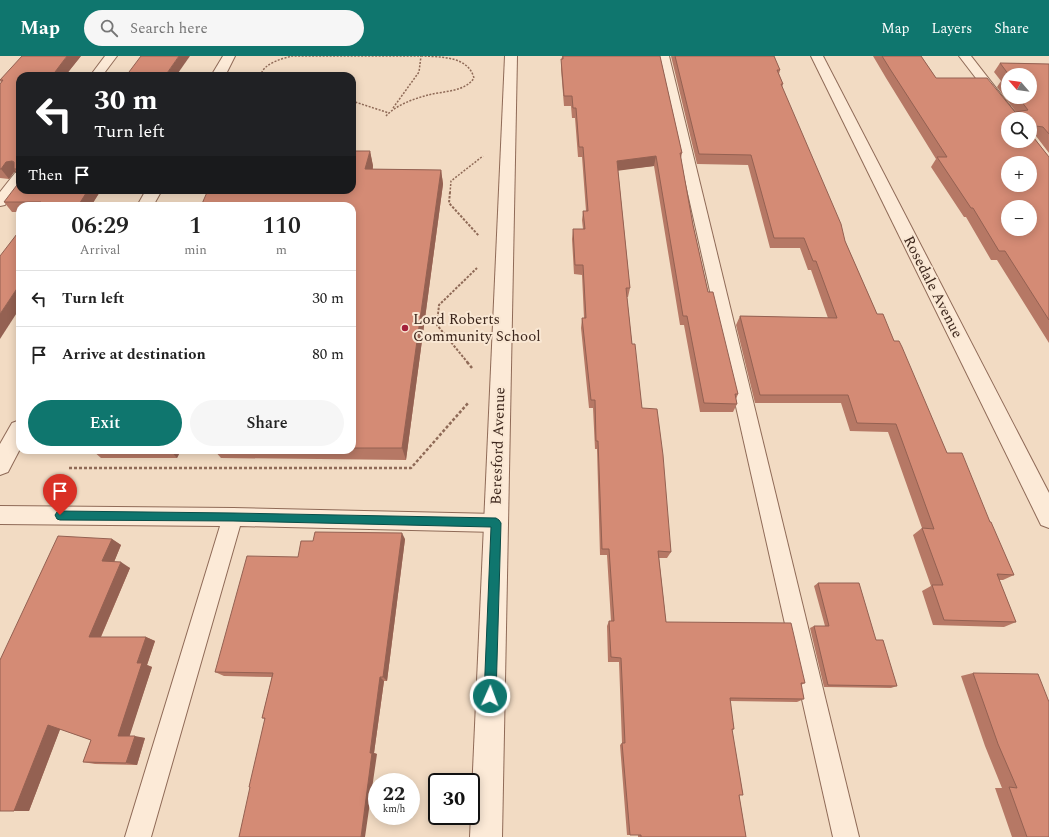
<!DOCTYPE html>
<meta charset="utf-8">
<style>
:root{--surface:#fff;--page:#f6f6f6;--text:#222;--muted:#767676;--line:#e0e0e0;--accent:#0f766e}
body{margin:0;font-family:Spectral,serif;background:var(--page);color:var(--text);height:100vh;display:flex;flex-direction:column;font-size:15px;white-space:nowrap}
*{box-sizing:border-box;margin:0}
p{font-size:13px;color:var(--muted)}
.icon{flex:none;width:22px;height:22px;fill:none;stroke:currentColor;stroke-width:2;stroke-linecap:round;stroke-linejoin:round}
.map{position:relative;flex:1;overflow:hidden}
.details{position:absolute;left:16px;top:146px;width:340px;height:252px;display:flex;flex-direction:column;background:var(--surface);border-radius:12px;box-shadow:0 2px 10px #0003}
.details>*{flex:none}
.top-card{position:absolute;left:16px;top:16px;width:340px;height:122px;border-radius:12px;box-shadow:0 2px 10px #0003;background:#202124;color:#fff;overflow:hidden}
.needle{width:26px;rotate:298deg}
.fabs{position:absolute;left:1001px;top:12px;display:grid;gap:8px}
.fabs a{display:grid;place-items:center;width:36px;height:36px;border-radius:50%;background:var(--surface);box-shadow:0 2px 10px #0003;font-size:20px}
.speed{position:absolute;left:368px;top:717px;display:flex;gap:8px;font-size:20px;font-weight:700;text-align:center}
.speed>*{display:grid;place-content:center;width:52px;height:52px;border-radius:50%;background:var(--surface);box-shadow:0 2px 10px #0003;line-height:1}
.speed small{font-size:10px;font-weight:400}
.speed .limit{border:2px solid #111;border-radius:6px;background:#fff;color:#111}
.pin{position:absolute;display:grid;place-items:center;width:34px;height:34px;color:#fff;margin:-41px -17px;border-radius:50% 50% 50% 0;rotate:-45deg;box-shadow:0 0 4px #0007}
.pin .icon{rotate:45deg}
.me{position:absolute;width:44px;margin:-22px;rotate:2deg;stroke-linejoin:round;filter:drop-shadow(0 0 3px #0008)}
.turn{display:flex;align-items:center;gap:14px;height:84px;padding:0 12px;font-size:18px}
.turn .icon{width:52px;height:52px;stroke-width:2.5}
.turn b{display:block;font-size:28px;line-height:34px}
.then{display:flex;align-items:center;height:38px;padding:0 12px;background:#0003;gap:8px;font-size:15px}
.eta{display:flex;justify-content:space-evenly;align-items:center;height:68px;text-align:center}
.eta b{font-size:24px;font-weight:600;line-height:28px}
.cta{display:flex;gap:8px;margin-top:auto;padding:8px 12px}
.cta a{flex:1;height:46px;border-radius:24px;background:var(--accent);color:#fff;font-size:16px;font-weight:600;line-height:46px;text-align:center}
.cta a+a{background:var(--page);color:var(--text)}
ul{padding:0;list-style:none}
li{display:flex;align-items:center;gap:12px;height:56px;padding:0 12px;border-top:1px solid var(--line)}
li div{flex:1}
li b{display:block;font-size:15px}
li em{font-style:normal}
header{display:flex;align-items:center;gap:24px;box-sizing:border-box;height:56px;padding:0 20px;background:var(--accent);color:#fff}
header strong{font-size:19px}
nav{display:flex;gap:22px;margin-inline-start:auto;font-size:14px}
.search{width:280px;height:36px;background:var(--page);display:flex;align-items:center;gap:10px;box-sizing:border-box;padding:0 14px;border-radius:22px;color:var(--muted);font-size:15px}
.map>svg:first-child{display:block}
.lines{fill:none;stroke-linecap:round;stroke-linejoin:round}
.service-casing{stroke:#8f6a57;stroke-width:2}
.minor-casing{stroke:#8f6a57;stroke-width:2}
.path-far2{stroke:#8f6a57;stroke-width:1.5;stroke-dasharray:2 1.5;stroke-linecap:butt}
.path-far1{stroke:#8f6a57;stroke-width:2;stroke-dasharray:2.5 1.5;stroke-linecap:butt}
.path{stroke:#8f6a57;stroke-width:2.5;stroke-dasharray:3 2;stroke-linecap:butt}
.service{fill:#fcead7;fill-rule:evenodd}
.minor{fill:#fcead7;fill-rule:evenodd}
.wall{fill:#b67865;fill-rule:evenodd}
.shaded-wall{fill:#946152}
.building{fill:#d48b75;stroke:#946152;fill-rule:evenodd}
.route{fill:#0f766e;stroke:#0a4d48}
.poi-dot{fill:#a4213b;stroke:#f9e7d3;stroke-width:1.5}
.labels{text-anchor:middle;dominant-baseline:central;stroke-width:4;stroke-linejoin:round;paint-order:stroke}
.street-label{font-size:15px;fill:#3d271d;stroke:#f9e7d3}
.poi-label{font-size:15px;fill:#3d271d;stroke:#f9e7d3;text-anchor:start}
</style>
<header>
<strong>Map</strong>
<div class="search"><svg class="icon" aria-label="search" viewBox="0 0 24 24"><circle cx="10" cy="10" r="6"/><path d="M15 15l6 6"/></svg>Search here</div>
<nav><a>Map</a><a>Layers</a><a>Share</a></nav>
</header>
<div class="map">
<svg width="1049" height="781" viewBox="0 0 1049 781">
<rect width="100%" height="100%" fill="#f2dbc3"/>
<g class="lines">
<g class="service-casing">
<g id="service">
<path d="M105,0H117L102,20H90Z"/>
<path d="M657,0H669L859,781H833Z"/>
<path d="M959,0H971L1020,63L1008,64Z"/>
<path d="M20,116V129L5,149L0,150V136L15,117Z"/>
<path d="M0,450L233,452L496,458L503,460L506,467L503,474L496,476L240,470L151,781H125L220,470L0,468Z"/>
</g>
</g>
<g class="minor-casing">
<g id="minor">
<path d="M223,0H235L225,20H211Z"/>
<path d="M505,0H517L502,781H470Z"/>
<path d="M811,0H823L1049,437V472L1041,469Z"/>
<path d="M146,134H162L153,150H137Z"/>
<path d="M20,364V393L8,416L0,419V388L12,367Z"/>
</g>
</g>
<g class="path-far2">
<path d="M262,20L261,18C265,7 281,3 292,0H419"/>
<path d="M352,45L389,57"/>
<path d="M393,52L419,16L421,0"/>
<path d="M386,60C396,49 413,43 428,39C443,35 465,36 474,22C468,0 441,1 422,0"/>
<path d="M450,137L451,125L483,100"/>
</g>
<g class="path-far1">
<path d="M450,136L449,147L479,180"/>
<path d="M468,307L437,269L439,249L477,212"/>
</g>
<g class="path">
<path d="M467,306L472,312"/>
<path d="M69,412H411L469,346"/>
</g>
<use href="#service" class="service"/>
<use href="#minor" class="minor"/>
</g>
<g class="wall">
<path d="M81,0L65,20H20V121L16,116H14L9,123L0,122V28L1,27L0,24Z"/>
<path d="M562,0H660L682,97L681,102L693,169L708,236L738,338L736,343L737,348L733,356H700L684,269H680L654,110L618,114L630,232L628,241H627L632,288L642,352L671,496L667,502H659L666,566L805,627L801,629L804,643L797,646L730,645L734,673L732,674L743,739H739L746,781H638V779H627L620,689L622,687L619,606H608L607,570L609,565H611L607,499H600L597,393H595L593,352H589L581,272L582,262H584L582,219L574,218L572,183L573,173H583L582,164L583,155H586L582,101H578L575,62H572L571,50H564L561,13Z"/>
<path d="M671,0H774L780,14L779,18L783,28L782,31L845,185L877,258L894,285L947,397L990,466L1014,519L1003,524H999L1016,566L1004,571L933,569L922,535L931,530L913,479L922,472L888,376L850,375L841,347H755L736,269L740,260L828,262L811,214H808L800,192H770L748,109L697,108Z"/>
<path d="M873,0H921L936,22L1015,56H1016L997,31L1001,25L994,16L1000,7L1049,8V97L1036,80L1032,79L1049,101V287L997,204H991L966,161H964L931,111L936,103L886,22ZM1008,19H1030V41H1008ZM1030,63V85H1008Z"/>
<path d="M370,95L373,110V113L441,114L443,128L406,404L221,402L214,394H352V150Z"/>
<path d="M20,134H101L91,150H20V156H12L4,146Z"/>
<path d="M92,394H181L177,402H101Z"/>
<path d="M112,483L121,489L114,506L130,512L101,581H146L155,585L147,609L152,611L129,680L145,682L137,709L95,708L83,706L91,684L60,673L29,755H0V604Z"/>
<path d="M405,483L387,625H384L374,697L377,698L250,731L265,663L262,662L272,621L224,620L215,616L298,501Z"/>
<path d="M818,527L876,584L897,630L891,632L824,631L810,572L814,570H825L814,530Z"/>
<path d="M973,617L1049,781H1012L995,732H1002L985,690L961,620Z"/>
</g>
<g class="shaded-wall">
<path d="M67,0H81L65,20H52Z"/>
<path d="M179,0H190L176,20H165Z"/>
<path d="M370,95L373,110L369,128L365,113Z"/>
<path d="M656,100L654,110L616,115L617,105Z"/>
<path d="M12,105L18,113H14L16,116H14L9,123L1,113L6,106Z"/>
<path d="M441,114L443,128L406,404L402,392Z"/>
<path d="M88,134H101L91,150H78Z"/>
<path d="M20,228V252L0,283V258Z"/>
<path d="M170,394H181L177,402Z"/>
<path d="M402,477L405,483L387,625L383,621Z"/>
<path d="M112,483L121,489L112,511L102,505Z"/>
<path d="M121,506L130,512L99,585L89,581Z"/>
<path d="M146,581L155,585L147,609L152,611L129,682L118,680L137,607Z"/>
<path d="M380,621L384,625L374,697L377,698L365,781H361L370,697Z"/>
<path d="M48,669L61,671L29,755H14Z"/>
<path d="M135,680L145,682L137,709L126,707Z"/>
</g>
<g class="building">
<path d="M22,0H67L52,20H20V113H14V106L12,105L6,106L1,113H0V28L3,24H0Z"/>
<path d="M141,0H179L165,20H126Z"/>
<path d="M563,0H660L682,97H680L693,169L708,236H713L738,338H735L737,348L704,347L687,260H683L656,100L617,105L630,232H626L632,288H635L642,352L657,353L663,399L671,496L658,495L666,566L791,567L805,627H801L804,643L730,642L734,673H732L743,739H739L746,781H641V779H630L622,687H625L621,602L611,601L609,565H614L609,493H602L598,385H596L595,344H591L582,262H586L583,209H575L573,173H585L583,155H588L583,91H579L576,52H573L572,40H564L561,3H563Z"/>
<path d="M675,0H774L780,14H777L783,28H781L841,168L845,185L877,258H883L894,285H899L902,291L947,397H962L990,466H991L1014,519L997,518L1016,566L944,564L932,529H943L922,472L934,473L896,368L857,367L848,339H760L740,260L837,262L816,205H813L804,182H774L751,99L699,98Z"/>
<path d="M882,0H921L936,22H987L1015,56L1028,54L1018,41H1030V19H1009L1000,7L1049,8V78L1043,71L1036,70L1035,74L1030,75V63H1008V85H1030V77L1049,101V264L1005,195H999L973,152H971L937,101H947L890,13ZM1008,107H1030V129H1008ZM1008,151H1030V173H1008Z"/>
<path d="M1003,22H1008V28Z"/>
<path d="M352,95H370L365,113L441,114L402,392H352V150H201L208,134H352Z"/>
<path d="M20,125V134H88L78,150H38L41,146H4Z"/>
<path d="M20,174V228L0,258V200Z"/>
<path d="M315,476L402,477L383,621H380L370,697H372L361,781H239L250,731H249L265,662H262L273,617L215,616L247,500L298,501L301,485H313Z"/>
<path d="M58,480L112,483L102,505L121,506L89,581H146L137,607H142L118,680H135L126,707L83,706L91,684L48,669L14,755H0V604Z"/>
<path d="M818,527H859L876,584H883L897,630L828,629L814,570H829Z"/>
<path d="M973,617L1038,618L1049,646V781H1027L1009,731L1017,732L998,688Z"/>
</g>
<path class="route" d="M60,455L233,457L496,462L499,464L501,467L496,640L494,644L490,645L486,644L484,640L491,471L233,465L60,464L57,463L55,459L57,456Z"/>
<circle class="poi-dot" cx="405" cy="272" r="4"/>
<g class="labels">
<g class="street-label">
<text transform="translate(933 231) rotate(63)">Rosedale Avenue</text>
<text transform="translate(498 390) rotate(-88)">Beresford Avenue</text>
</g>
<g class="poi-label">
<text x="413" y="263">Lord Roberts<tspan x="413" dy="17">Community School</tspan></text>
</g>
</g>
</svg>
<div class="fabs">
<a><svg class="needle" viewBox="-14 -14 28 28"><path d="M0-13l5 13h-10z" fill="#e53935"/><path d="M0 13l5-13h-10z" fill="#767676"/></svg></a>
<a><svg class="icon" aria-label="search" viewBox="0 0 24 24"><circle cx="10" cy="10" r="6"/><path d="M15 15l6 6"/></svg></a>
<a>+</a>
<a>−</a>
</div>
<div class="speed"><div>22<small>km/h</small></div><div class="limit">30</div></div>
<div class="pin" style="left:60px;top:459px;background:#d93025"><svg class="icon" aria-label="arrive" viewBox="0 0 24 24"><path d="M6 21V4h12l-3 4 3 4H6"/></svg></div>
<svg class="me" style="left:490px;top:640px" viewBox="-20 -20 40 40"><circle r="17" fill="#0f766e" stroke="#fff" stroke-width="3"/><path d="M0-11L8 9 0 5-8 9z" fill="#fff"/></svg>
<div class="top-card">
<div class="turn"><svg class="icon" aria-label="left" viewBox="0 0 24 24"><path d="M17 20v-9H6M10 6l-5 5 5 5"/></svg><div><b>30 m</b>Turn left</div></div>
<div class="then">Then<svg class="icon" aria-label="arrive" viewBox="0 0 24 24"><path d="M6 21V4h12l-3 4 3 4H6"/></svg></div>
</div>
<section class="details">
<div class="eta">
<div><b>06:29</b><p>Arrival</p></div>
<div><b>1</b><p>min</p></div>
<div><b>110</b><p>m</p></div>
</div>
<ul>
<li><svg class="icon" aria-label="left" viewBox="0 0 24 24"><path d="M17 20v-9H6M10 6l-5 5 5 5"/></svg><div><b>Turn left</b></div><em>30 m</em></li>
<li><svg class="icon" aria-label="arrive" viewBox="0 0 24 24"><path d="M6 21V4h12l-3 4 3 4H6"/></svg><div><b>Arrive at destination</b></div><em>80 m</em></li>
</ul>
<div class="cta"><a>Exit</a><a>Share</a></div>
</section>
</div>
